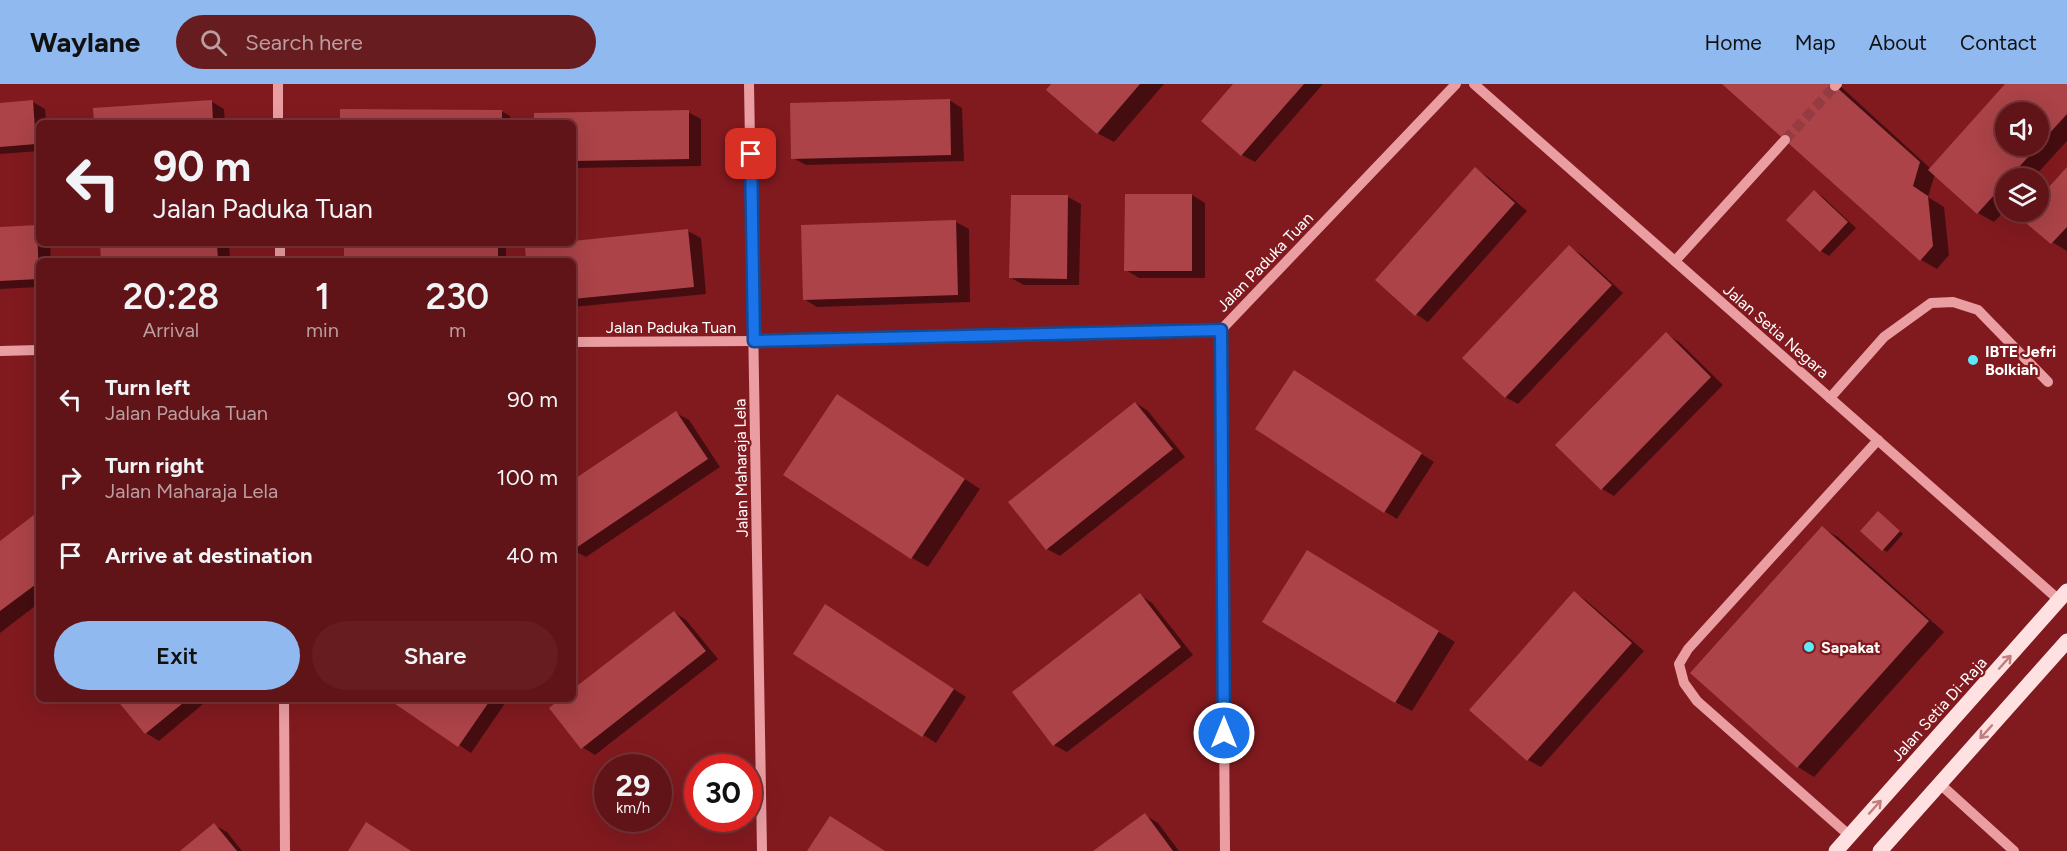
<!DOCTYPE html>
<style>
:root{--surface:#611417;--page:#671d20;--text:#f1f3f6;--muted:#ba9ea1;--line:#753336;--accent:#90b9f0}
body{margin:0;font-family:Figtree,sans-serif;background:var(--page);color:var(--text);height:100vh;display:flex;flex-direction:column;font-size:22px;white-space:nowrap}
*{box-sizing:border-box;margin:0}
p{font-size:20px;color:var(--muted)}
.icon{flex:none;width:33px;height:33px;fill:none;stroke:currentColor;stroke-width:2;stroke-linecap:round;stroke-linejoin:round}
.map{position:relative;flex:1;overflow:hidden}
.drawer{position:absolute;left:36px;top:174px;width:540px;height:444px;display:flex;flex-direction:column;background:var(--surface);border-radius:9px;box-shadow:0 6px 24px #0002,0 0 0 2px var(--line)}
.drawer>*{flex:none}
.guide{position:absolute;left:36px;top:36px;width:540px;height:126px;border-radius:9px;box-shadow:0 6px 24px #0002,0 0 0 2px var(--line);background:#611417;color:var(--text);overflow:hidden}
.tools{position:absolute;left:1995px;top:18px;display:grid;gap:12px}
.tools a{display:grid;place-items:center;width:54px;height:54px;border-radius:50%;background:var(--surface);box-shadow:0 6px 24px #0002,0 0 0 2px var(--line);font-size:30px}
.speed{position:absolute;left:594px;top:670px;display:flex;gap:12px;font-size:30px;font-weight:700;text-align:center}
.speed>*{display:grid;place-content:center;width:78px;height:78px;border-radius:50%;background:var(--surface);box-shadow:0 6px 24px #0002,0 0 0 2px var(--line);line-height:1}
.speed small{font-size:15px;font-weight:400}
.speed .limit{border:9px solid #d22;background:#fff;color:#111}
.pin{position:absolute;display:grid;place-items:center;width:51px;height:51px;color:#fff;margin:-26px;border-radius:12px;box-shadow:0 3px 9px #0006}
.me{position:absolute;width:66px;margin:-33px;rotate:0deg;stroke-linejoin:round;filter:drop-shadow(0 0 4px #0008)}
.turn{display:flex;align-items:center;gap:21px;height:126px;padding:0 18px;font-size:27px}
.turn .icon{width:78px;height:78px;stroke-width:2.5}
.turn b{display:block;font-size:42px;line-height:51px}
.eta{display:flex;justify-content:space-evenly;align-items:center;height:102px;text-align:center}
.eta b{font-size:36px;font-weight:600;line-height:42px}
.primary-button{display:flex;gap:12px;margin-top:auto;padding:12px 18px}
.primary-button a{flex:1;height:69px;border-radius:36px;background:var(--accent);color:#111;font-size:24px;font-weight:600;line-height:69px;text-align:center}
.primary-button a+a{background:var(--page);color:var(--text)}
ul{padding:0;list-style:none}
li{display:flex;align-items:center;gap:18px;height:78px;padding:0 18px}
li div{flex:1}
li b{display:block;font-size:22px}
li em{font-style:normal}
header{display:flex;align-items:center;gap:36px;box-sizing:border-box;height:84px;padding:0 30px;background:var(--accent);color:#111}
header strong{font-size:28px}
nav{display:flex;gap:33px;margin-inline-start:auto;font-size:21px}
.search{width:420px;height:54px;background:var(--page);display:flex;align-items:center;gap:15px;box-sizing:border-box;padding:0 21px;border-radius:33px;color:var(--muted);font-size:22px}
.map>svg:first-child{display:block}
.shadow{fill:#0007;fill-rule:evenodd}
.building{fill:#ab4348;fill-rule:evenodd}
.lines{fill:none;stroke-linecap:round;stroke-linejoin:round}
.minor-tunnel{stroke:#943c41;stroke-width:10;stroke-dasharray:10 5;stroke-linecap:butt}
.minor{stroke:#ea9ea2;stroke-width:10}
.major{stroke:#ffe1e1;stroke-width:15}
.oneway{stroke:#c07e80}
.route-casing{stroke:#114b97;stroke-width:15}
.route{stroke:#1a73e8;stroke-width:10}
.poi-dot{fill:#59ebfc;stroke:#811a1f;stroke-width:2}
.labels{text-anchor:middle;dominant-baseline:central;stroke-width:4.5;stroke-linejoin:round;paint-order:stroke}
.street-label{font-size:16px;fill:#fff;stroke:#811a1f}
.poi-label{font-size:16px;font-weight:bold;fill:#fff;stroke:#811a1f;text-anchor:start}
</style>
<header>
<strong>Waylane</strong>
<div class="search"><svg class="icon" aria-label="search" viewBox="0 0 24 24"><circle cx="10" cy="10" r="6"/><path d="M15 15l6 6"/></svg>Search here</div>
<nav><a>Home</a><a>Map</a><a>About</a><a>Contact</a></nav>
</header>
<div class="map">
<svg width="2067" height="767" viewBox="0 0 2067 767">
<rect width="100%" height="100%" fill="#811a1f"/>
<g class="shadow">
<path d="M1053,0H1164L1114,58L1097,49Z"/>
<path d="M1235,0H1323L1255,78L1242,71L1203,37Z"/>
<path d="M1724,0H1838L1931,85L2007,0H2067V57L2033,94H2006V125L1994,138L1978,129L1935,90L1928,113L1944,123L1949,171L1937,185L1921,176ZM2006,28H2038V62H2006Z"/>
<path d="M949,16L962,24L964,77L806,81L793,74Z"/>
<path d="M211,17L224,25L225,39H95Z"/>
<path d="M33,18L45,25L46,39H39V67L0,70V21Z"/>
<path d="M501,27L510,32V39H342Z"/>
<path d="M688,28L701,35V82L573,84V39H536Z"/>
<path d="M1475,85L1488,93L1527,127L1428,238L1416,230Z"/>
<path d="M2067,85V167L2052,158L2023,135L2030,128H2038Z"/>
<path d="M1815,108L1823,113L1856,144L1829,172L1821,167Z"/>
<path d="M1127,111H1192L1205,119V194H1139L1126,186Z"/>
<path d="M1068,113L1081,120L1079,201H1024L1011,194Z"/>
<path d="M956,138L969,145L970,218L817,223L804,215Z"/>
<path d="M37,143L39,144V159H50L51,177H39V203L0,205V145Z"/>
<path d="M688,147L701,154L706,210L573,223V177H528L527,163Z"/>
<path d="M102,159H229L230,177H103Z"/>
<path d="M431,159H498L506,164V177H345Z"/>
<path d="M1569,163L1582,171L1623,209L1518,320L1505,313Z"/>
<path d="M1666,250L1679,258L1723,301L1614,412L1602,405Z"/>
<path d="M1307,296L1434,378L1397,435L1384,427Z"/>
<path d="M1136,319L1148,327L1185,373L1060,472L1047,465Z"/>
<path d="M854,322L980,405L928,483L912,474Z"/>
<path d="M676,329L689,336L720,383L586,473L573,466V398Z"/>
<path d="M39,429V519L0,549V459Z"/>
<path d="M1882,432L1903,450L1887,468L1883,465Z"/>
<path d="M1822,444L1838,453L1944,548L1814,693L1798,683L1692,589Z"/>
<path d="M1323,477L1455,558L1412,627L1395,618Z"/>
<path d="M1575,509L1587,517L1644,567L1541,683L1528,676L1472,625Z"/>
<path d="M1140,511L1152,519L1193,571L1067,668L1054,661Z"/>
<path d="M674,528L686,536L718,575L595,671L582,663L562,615H573V607Z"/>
<path d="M838,530L966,613L936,659L795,569Z"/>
<path d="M118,615H209L159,657L146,649Z"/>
<path d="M391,615H508L471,669Z"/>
<path d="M1145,731L1158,739L1179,767H1096Z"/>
<path d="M214,741L227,748L242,767H182Z"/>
</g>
<g class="building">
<path d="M1051,0H1140L1097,50L1046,6Z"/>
<path d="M1233,0H1304L1241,72L1201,37Z"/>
<path d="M1722,0H1833L1920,78L1913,102L1928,112L1933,162L1920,177Z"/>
<path d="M2005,0H2067V30L2009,94H2006V98L1977,130L1928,86ZM2006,28H2038V62H2006Z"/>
<path d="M950,15L951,71L791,75L790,19Z"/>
<path d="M33,16L36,60L0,63V19Z"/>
<path d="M212,16L213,39H94L93,24Z"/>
<path d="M340,25L502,26V39H340Z"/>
<path d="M689,26V75L573,77V39H534V29Z"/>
<path d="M1475,83L1515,119L1415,232L1375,196Z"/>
<path d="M2067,83V143L2051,160L2021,135L2028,128H2038V115Z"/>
<path d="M1814,106L1848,138L1820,168L1786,136Z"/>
<path d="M1125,110H1192V187H1124Z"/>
<path d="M1011,111H1068L1067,195L1009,194Z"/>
<path d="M956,136L958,211L803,216L801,141Z"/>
<path d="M37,141L39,195L0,197V143Z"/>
<path d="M688,145L694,203L573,215V177H526L525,162L573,159V157Z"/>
<path d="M100,159H217L218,177H101Z"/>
<rect x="344" y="159" width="154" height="18"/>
<path d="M1569,161L1612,201L1505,314L1462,274Z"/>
<path d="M1666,248L1711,293L1601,406L1555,361Z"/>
<path d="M1294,286L1422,369L1384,429L1255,345Z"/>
<path d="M837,310L965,395L911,475L783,391Z"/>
<path d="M1135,318L1173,365L1046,466L1008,418Z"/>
<path d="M676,327L708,375L573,466V396Z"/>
<path d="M39,427V498L0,527V457Z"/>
<path d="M1878,427L1900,447L1882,467L1860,447Z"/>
<path d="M1822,442L1929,537L1797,684L1690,589Z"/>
<path d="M1307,466L1439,547L1395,619L1262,538Z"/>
<path d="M1574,507L1632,559L1527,677L1469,626Z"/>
<path d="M1140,509L1181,563L1053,662L1012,608Z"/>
<path d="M825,520L954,605L922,653L793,570Z"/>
<path d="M674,527L706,567L581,665L549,624L560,615H573V605Z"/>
<path d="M116,615H188L145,650Z"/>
<path d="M388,615H491L458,663Z"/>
<path d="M1145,729L1173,767H1093Z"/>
<path d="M830,732L885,767H807Z"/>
<path d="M366,738L411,767H348Z"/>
<path d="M214,739L237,767H180Z"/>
</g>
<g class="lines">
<path class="minor-tunnel" d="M1785,56L1835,2"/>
<g class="minor">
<path d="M278,0V39"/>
<path d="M749,0L762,767"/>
<path d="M1474,0L2059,516"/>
<path d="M1835,2L1837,0"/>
<path d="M280,159V177"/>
<path d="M1675,177L1785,56"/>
<path d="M1221,246L1225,767"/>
<path d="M573,258L754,257L1221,246L1456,0"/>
<path d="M0,267L39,266"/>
<path d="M1830,314L1884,253L1931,219L1953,218L1978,226L2048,298"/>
<path d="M284,615L285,767"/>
<path d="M1940,700L2014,767"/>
<path d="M1850,752L1697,617L1684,599L1679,580L1688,565L1878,356"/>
</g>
<g class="major">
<path d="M1836,767L2067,507"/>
<path d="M1880,767L2067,557"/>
</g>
</g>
<defs><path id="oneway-shaft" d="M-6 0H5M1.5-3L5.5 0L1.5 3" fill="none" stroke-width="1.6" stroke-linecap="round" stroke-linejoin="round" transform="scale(1.5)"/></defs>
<g class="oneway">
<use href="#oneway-shaft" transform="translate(2005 578) rotate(-48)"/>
<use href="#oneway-shaft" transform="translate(1986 648) rotate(132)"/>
<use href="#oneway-shaft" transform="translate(1875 723) rotate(-48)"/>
</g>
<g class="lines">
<g class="route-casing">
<path id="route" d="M751,70L754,257L1221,246L1224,649"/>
</g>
<use href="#route" class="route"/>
</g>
<g class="poi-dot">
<circle cx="1973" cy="276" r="6"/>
<circle cx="1809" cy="563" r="6"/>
</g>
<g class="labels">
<g class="street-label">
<text transform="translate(1265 178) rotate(-46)">Jalan Paduka Tuan</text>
<text x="671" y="243">Jalan Paduka Tuan</text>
<text transform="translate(1776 247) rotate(41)">Jalan Setia Negara</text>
<text transform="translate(741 384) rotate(-91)">Jalan Maharaja Lela</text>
<text transform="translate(1939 625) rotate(-48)">Jalan Setia Di-Raja</text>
</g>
<g class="poi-label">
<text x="1985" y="267">IBTE Jefri<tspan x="1985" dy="18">Bolkiah</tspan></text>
<text x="1821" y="563">Sapakat</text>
</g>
</g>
</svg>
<div class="tools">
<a><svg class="icon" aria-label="sound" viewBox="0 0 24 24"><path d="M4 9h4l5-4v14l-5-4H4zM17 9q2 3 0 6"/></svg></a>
<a><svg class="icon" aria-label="layers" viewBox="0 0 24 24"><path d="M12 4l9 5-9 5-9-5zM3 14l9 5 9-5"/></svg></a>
</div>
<div class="speed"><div>29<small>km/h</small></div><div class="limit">30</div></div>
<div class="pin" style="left:751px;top:70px;background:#d93025"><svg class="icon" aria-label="arrive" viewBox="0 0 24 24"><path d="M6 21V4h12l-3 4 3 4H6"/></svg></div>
<svg class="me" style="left:1224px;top:649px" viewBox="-20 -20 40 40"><circle r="17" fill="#1a73e8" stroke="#fff" stroke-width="3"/><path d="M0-11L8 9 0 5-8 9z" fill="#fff"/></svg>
<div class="guide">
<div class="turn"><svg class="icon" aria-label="left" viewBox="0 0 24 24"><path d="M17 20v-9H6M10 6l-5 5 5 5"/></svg><div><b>90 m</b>Jalan Paduka Tuan</div></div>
</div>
<section class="drawer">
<div class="eta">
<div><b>20:28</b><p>Arrival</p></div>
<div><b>1</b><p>min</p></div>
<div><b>230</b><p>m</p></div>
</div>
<ul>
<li><svg class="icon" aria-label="left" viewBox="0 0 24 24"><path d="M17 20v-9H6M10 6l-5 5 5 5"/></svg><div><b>Turn left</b><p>Jalan Paduka Tuan</p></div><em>90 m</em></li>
<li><svg class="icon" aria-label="right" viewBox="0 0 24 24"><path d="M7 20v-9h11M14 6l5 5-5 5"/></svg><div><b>Turn right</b><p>Jalan Maharaja Lela</p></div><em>100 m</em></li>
<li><svg class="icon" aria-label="arrive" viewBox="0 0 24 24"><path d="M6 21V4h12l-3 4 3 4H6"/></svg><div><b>Arrive at destination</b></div><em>40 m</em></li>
</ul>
<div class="primary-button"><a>Exit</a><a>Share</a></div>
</section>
</div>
